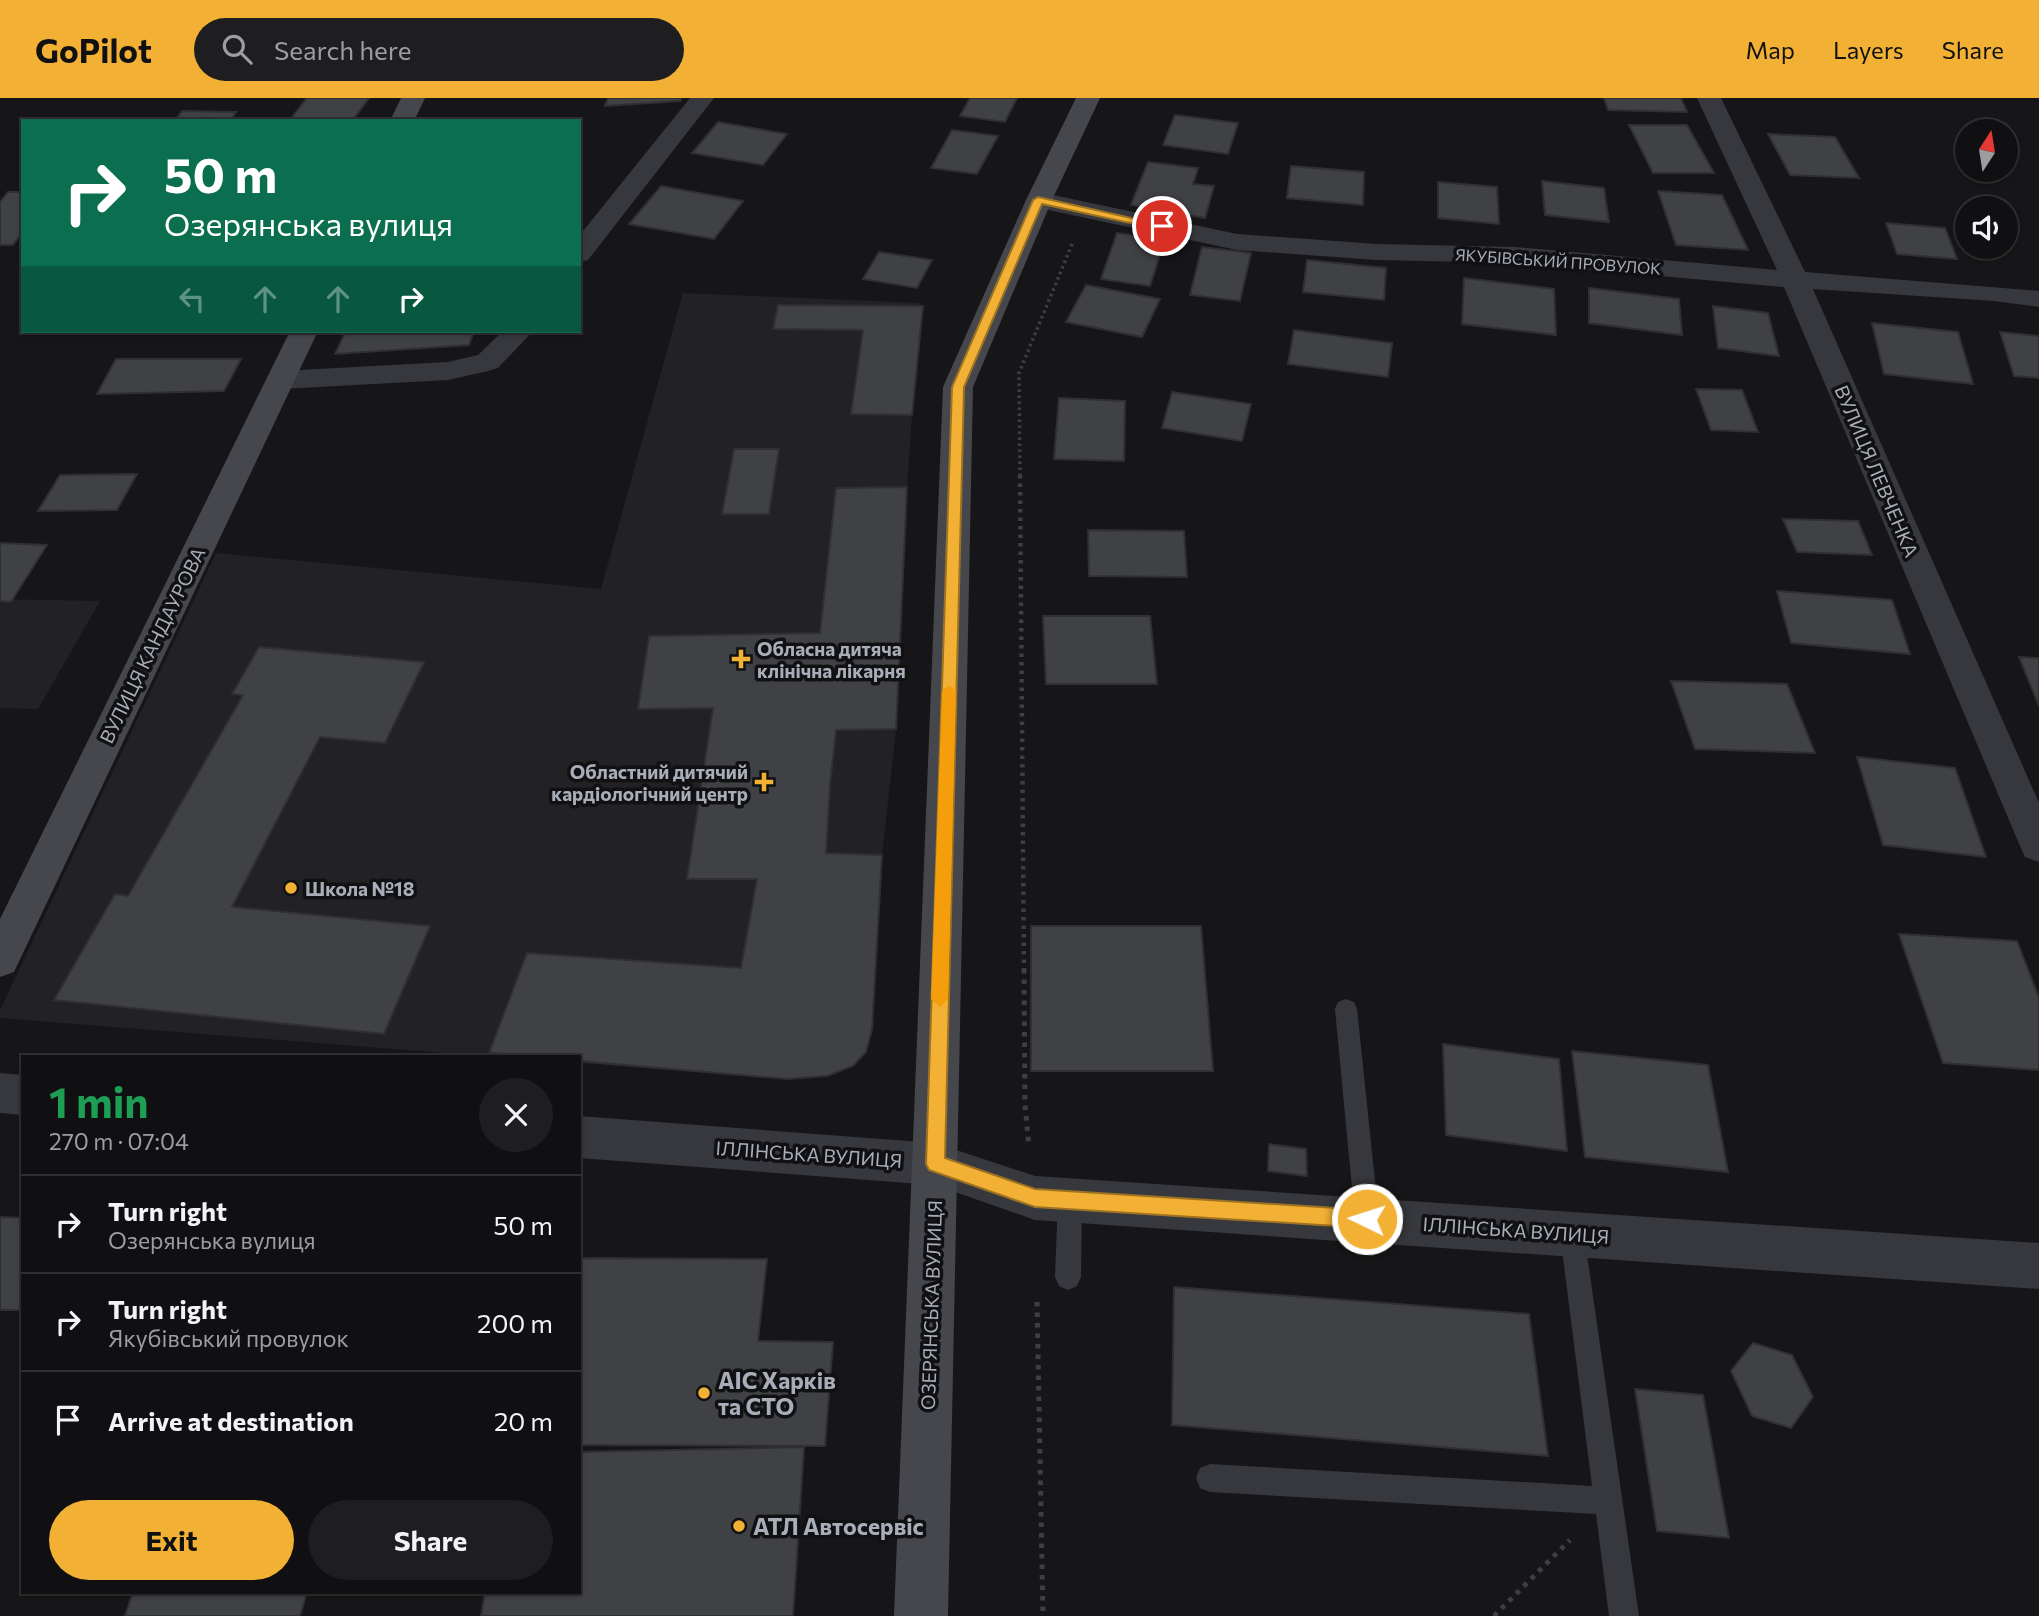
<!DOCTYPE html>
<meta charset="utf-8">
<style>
:root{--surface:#101012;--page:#1e1e20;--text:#f1f3f6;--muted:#9c9d9f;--line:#303032;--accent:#f2b134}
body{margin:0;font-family:Commissioner,sans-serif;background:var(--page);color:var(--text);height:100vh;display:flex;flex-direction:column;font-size:26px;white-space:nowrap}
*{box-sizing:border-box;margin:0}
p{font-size:23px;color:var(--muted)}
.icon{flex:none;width:38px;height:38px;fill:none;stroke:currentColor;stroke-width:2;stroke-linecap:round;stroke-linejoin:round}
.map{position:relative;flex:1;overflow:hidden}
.side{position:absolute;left:21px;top:957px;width:560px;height:539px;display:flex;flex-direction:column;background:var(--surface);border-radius:0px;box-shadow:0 2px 5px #0004,0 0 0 2px var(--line)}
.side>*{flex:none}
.top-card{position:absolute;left:21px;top:21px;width:560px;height:214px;border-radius:0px;box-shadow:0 2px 5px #0004,0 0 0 2px var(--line);background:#0b6e4f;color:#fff;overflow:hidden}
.needle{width:46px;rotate:12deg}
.fabs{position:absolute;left:1955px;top:21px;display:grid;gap:14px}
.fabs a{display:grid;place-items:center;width:63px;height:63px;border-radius:50%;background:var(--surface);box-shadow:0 2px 5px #0004,0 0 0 2px var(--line);font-size:35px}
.pin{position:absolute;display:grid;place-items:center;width:60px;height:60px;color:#fff;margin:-30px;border:4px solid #fff;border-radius:50%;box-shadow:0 2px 7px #0007}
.me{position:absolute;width:77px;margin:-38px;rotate:274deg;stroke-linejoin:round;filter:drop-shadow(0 0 5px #0008)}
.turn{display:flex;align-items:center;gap:24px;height:147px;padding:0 28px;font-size:32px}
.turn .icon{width:91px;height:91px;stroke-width:2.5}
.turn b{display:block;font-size:49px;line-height:60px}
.lanes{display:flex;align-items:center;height:66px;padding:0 28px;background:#0003;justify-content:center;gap:35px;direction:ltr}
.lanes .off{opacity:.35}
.round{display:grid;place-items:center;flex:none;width:74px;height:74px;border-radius:37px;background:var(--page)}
.overview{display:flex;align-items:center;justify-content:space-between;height:119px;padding:0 28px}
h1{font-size:42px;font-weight:700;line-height:52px;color:#1e9e55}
.action{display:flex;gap:14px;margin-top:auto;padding:14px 28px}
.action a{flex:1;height:80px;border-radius:42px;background:var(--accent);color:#111;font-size:28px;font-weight:700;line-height:80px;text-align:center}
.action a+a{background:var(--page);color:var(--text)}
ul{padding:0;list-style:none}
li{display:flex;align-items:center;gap:21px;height:98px;padding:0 28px;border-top:2px solid var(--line)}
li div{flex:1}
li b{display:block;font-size:26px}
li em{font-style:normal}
header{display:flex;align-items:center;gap:42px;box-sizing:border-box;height:98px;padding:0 35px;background:var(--accent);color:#111}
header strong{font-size:33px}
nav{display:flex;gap:38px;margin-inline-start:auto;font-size:24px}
.search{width:490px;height:63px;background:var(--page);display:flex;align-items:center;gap:18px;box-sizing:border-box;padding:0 24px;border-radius:38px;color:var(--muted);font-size:26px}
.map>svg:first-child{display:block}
.built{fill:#222225}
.building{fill:#404145;stroke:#303034;stroke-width:2}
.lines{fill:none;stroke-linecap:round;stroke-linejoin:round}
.path-far2{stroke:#3d3f44;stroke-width:3.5;stroke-dasharray:2.5 3.5;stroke-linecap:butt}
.path-far1{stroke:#3d3f44;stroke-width:4.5;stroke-dasharray:3.5 5;stroke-linecap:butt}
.path{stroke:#3d3f44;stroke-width:5;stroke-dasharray:4.5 6;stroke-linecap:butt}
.lane{fill:#37383d;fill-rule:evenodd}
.street{fill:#37383d;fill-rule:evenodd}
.secondary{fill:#45474d;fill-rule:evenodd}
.route{fill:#f2b134;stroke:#9d7322;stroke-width:2}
.slow{fill:#f59e0b}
.poi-dot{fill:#f2b134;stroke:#111113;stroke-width:2.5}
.labels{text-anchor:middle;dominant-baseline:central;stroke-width:7;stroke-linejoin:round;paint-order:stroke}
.far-street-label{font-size:16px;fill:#a8adb8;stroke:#111113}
.street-label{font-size:19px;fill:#a8adb8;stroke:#111113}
.poi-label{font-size:19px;font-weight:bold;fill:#a8adb8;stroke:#111113;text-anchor:start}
.near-poi-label{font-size:23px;font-weight:bold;fill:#a8adb8;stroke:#111113;text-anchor:start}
</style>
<header>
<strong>GoPilot</strong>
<div class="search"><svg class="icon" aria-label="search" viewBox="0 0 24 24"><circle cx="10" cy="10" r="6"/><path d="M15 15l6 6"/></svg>Search here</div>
<nav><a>Map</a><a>Layers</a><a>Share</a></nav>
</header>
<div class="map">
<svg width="2039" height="1518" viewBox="0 0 2039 1518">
<rect width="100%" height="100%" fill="#161618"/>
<g class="built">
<path d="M683,195L920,205L907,389L896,631L882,757L872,931L866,954L853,968L787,981L579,965V959H496L0,920V912L216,455L601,491Z"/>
<path d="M0,501L100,503L38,611L0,610Z"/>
</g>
<g class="building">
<path d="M307,0H369L352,23H289Z"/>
<path d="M608,0H681L680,3L605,8Z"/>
<path d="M970,0H1017L1005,24L960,18Z"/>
<path d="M1604,0H1681L1687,14L1608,12Z"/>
<path d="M182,13L236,14L230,23H175Z"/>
<path d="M1175,17L1238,25L1228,56L1163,47Z"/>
<path d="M718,24L787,36L763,67L692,55Z"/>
<path d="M1629,27H1687L1714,75H1653Z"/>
<path d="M952,32L998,38L977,76L931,70Z"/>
<path d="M1768,36L1835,39L1859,80L1790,77Z"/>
<path d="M1148,64L1198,70L1193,86L1214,88L1205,120L1131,107Z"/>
<path d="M1291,68L1364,74L1363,107L1287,100Z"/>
<path d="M1542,83L1604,90L1609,124L1545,117Z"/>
<path d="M1438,84L1497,89L1499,126L1438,120Z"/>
<path d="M661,88L743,103L714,141L629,126Z"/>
<path d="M1658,93L1722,97L1748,152L1676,147Z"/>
<path d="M8,94H23V133L13,147H0V104Z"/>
<path d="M1886,125L1945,130L1957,161L1897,156Z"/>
<path d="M1117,135L1165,141L1150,188L1101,181Z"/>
<path d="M1202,149L1251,155L1240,203L1190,197Z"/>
<path d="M879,154L932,162L917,190L863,181Z"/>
<path d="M1307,162L1386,170L1384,202L1303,194Z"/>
<path d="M1464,180L1554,191L1556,237L1462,226Z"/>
<path d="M1086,187L1160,201L1142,239L1066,224Z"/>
<path d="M1589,190L1679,201L1682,237L1589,225Z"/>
<path d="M778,207L923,208L912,317L851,316L863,232L773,231Z"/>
<path d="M1713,208L1768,215L1779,258L1718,250Z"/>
<path d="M1872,225L1958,234L1973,286L1884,276Z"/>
<path d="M1294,232L1392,245L1388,279L1288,266Z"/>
<path d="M346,233H474L469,247L335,256Z"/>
<path d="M2000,234L2039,238V280L2014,278Z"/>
<path d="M116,261H241L224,293L97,296Z"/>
<path d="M1696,291L1742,292L1758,334L1711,332Z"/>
<path d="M1172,294L1251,306L1242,343L1162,330Z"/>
<path d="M1059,300L1125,303L1124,363L1054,361Z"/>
<path d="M734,351H779L769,416H722Z"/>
<path d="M137,376L117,412L38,413L60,377Z"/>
<path d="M907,389L896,631L836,632L830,687L826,755L882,757L872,931L866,954L853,968L827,978L787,981L579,963V959L489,955L527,855L741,870L757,781H687L713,610L638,611L649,538L820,535L836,390Z"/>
<path d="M1783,421L1858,423L1872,457L1797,454Z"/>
<path d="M1088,432L1184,433L1187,479L1089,478Z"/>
<path d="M0,445L47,447L11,504L0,503Z"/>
<path d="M1777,493L1892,502L1910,556L1791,545Z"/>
<path d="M1043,518H1150L1157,586H1046Z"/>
<path d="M259,549L424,564L385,645L320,639L232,809L430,828L384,936L54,902L115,796L128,798L243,597L232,596Z"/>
<path d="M2019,559L2039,560V608Z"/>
<path d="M1671,583L1787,586L1815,655L1695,651Z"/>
<path d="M1857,659L1955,670L1986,759L1883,747Z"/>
<path d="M1031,828H1201L1213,973H1031Z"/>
<path d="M1899,836L2017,843L2039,900V972L1943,965Z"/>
<path d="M1443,946L1559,961L1567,1053L1446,1037Z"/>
<path d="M1572,953L1708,967L1728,1074L1585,1059Z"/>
<path d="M1269,1046L1306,1051L1307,1078L1268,1073Z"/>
<path d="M0,1119L23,1120V1212H0Z"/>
<path d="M579,1160L767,1161L758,1243L833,1244L825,1348L579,1347Z"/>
<path d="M1174,1189L1529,1216L1548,1358L1172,1327Z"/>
<path d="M1753,1245L1792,1257L1813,1299L1791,1330L1752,1318L1731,1273Z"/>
<path d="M1635,1291L1703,1297L1729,1440L1657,1433Z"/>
<path d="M804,1349L793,1518H481L485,1494H579V1354Z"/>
<path d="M133,1494H307L300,1518H125Z"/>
</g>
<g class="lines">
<path class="path-far2" d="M1020,378L1019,275L1073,144"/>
<path class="path-far1" d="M1020,377L1024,872"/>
<g class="path">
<path d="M1024,871L1025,1007L1029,1049"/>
<path d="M1037,1204L1043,1518"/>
<path d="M1494,1518L1570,1442"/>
</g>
<g class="lane">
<path d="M1346,901L1354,904L1357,911L1379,1121L1376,1130L1367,1133L1358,1130L1355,1121L1335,911L1338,904Z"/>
<path d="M1070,1089L1079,1093L1082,1101L1081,1179L1077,1188L1068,1192L1059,1188L1055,1179L1058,1101L1061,1093Z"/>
<path d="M1572,1124L1581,1127L1584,1136L1639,1518H1609L1596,1416L1210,1394L1200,1390L1196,1380L1200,1370L1210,1366L1592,1388L1560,1136L1563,1127Z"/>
</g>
<g class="street">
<path d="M690,0H714L588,162L579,164V138Z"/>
<path d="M1697,0H1721L1805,174L2039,193V209L1994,203L1813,191L2039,705V764L2025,759L2020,748L1784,189L1516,165L1377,162L1237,152L1039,110L1030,107L1026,102L1030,97L1039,94L1237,136L1377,146L1516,149L1777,172Z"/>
<path d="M503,233H533L498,270L488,273L448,282L281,291L271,288L266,282L271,276L281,273L448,264L478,257Z"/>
<path d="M0,975L23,977V1017L0,1015Z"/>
<path d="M579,1018L935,1045L1035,1078L2039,1145V1191L1035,1122L935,1087L579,1060Z"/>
</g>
<g class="secondary">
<path d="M401,0H425L414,23H390Z"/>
<path d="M1076,0H1100L1052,102L973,289L948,1518H894L943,289L1026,102Z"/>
<path d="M290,233H318L14,874L0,879V821Z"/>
</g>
</g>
<path class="route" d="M1038,99L1167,128L1162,132L1042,106L964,289L945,1060L1035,1091L1367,1112L1373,1114L1376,1121L1373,1127L1367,1130L1035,1109L929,1072L926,1066L952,289L1033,102Z"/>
<path class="slow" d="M949,587L956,593L948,901L940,909L931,901L942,593Z"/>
<g class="poi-dot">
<path d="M737.5 550.5h7v7h7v7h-7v7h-7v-7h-7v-7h7z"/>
<path d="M760.5 673.5h7v7h7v7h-7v7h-7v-7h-7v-7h7z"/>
<circle cx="291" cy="790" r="7"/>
<circle cx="704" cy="1295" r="7"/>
<circle cx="739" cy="1428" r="7"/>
</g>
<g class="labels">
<g class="far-street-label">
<text transform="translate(1558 163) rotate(4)">ЯКУБІВСЬКИЙ ПРОВУЛОК</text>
</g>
<g class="street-label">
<text transform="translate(1877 373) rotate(67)">ВУЛИЦЯ ЛЕВЧЕНКА</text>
<text transform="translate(152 547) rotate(-64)">ВУЛИЦЯ КАНДАУРОВА</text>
<text transform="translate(809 1056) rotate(4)">ІЛЛІНСЬКА ВУЛИЦЯ</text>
<text transform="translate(1516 1132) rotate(4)">ІЛЛІНСЬКА ВУЛИЦЯ</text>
<text transform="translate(931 1207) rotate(-88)">ОЗЕРЯНСЬКА ВУЛИЦЯ</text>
</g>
<g class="poi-label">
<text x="757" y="550">Обласна дитяча<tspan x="757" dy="22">клінічна лікарня</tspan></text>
<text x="748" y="673" text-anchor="end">Областний дитячий<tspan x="748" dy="22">кардіологічний центр</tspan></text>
<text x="305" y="790">Школа №18</text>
</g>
<g class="near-poi-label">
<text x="718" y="1282">АІС Харків<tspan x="718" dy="26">та СТО</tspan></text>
<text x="753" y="1428">АТЛ Автосервіс</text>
</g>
</g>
</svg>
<div class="fabs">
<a><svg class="needle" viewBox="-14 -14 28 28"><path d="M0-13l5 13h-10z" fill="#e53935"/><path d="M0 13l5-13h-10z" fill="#9c9d9f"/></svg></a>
<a><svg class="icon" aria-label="sound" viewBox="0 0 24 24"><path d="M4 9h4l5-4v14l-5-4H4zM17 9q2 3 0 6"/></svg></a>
</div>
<div class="pin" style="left:1162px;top:128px;background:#d93025"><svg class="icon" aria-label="arrive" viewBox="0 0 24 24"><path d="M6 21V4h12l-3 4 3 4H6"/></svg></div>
<svg class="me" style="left:1367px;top:1121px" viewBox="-20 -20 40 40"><circle r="17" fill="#f2b134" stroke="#fff" stroke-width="3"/><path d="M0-11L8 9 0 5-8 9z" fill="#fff"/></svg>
<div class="top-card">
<div class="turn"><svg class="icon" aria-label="right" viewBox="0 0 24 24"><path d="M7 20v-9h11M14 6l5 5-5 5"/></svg><div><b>50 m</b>Озерянська вулиця</div></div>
<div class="lanes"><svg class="icon off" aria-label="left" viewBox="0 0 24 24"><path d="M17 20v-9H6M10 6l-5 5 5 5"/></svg><svg class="icon off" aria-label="ahead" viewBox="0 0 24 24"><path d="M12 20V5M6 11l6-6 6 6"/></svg><svg class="icon off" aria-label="ahead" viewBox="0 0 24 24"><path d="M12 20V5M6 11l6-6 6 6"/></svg><svg class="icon" aria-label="right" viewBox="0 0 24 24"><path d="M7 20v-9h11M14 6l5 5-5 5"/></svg></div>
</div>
<section class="side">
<div class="overview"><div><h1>1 min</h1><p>270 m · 07:04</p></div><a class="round"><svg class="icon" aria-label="close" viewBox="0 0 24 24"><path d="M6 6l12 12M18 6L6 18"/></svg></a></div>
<ul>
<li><svg class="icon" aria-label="right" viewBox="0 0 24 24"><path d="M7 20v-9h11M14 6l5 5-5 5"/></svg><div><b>Turn right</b><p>Озерянська вулиця</p></div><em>50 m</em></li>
<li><svg class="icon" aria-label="right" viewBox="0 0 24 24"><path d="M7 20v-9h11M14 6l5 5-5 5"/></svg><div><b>Turn right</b><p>Якубівський провулок</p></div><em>200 m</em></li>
<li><svg class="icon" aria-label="arrive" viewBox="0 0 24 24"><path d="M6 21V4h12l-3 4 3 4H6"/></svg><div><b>Arrive at destination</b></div><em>20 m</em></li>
</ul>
<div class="action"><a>Exit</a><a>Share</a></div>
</section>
</div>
